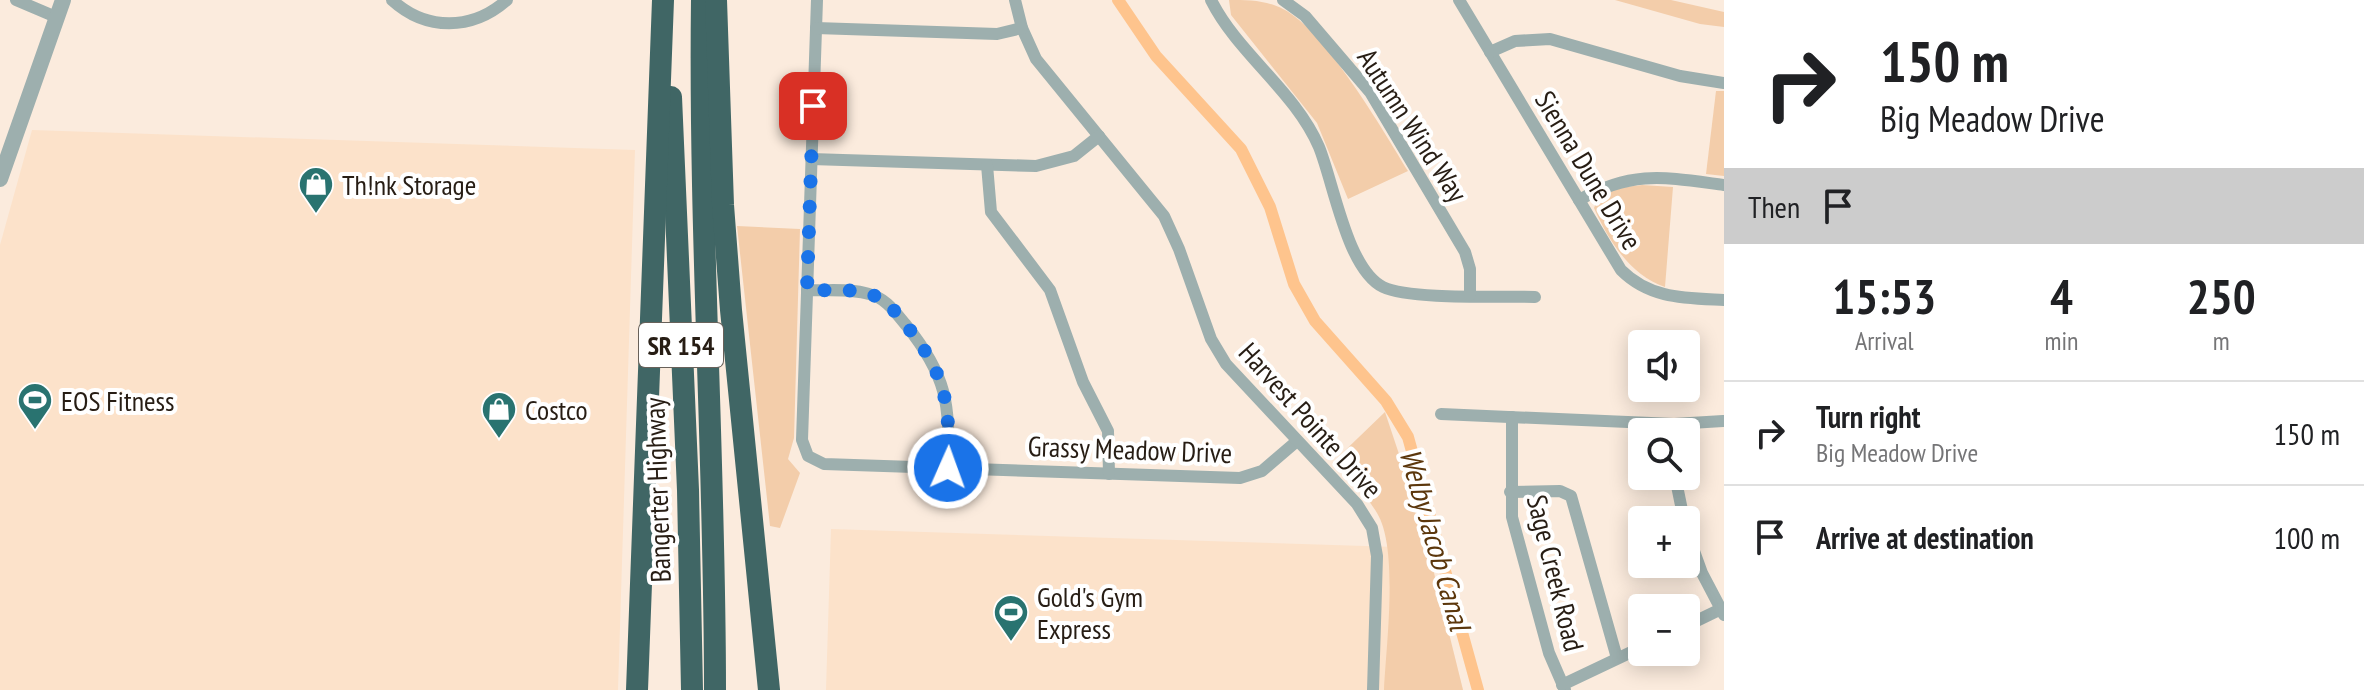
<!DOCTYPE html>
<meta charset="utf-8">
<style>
:root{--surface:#fff;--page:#f6f6f6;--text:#202124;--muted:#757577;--line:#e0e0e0}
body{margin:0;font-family:"PT Sans Narrow",sans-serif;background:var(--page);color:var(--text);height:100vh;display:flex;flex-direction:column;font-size:30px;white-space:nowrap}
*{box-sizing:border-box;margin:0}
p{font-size:26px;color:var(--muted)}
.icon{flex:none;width:44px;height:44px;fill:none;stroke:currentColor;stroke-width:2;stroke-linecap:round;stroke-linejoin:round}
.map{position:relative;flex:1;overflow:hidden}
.sheet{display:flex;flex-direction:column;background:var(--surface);width:640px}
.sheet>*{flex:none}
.hud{background:#fff;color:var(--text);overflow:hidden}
.fabs{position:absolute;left:1628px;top:330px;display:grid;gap:16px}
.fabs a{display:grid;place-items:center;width:72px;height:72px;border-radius:8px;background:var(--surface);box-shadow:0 4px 20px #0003;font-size:40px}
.pin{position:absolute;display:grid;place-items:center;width:68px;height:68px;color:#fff;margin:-34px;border-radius:16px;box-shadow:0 4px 12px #0006}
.me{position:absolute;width:88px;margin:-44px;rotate:2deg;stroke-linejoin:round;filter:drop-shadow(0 0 6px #0008)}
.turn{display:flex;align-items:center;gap:28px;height:168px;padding:0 24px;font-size:36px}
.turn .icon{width:104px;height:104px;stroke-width:2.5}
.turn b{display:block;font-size:56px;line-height:68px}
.then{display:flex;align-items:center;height:76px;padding:0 24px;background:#0003;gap:16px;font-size:30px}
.eta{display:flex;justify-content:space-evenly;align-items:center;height:136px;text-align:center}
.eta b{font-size:48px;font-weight:600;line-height:56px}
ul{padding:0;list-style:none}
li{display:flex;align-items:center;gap:24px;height:104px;padding:0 24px;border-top:2px solid var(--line)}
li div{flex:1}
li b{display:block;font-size:30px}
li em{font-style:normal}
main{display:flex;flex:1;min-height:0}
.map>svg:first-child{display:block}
.built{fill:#fce2ca}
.green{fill:#f3cdaa}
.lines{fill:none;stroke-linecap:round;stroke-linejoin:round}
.canal{stroke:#fec48d;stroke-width:12}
.minor{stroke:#9dafae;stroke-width:12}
.tertiary{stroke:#9dafae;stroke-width:16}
.motorway{stroke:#406665;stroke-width:22}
.route{stroke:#1a73e8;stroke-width:14;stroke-dasharray:0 25.2}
.labels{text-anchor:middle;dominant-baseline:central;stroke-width:8;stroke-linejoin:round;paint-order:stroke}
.shield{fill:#fff;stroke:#68615a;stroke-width:2}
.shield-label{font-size:26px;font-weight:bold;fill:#271d14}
.street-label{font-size:28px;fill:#271d14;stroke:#fff}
.poi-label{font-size:28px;fill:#271d14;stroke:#fff;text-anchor:start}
.water-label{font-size:30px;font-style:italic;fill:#5c370c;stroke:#fff}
</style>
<main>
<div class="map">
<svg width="1724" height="690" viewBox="0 0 1724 690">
<rect width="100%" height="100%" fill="#fbebdd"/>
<g class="built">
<path d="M32,130L635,150L618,690H0V245Z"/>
<path d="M831,529L1428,548L1463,690H826Z"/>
</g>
<g class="green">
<path d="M1229,0C1249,0 1265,0 1283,9C1324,29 1383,130 1408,171L1348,199L1317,123L1231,15Z"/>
<path d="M1615,0H1671L1724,12V27L1700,24Z"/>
<path d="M1716,91H1724V176L1706,174Z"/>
<path d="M1642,185L1673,187L1665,287C1631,276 1608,240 1594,208C1601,189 1624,187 1642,185Z"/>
<path d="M737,226L800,229L794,438L788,459L800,473L780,528L770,526Z"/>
<path d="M1385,412L1420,517L1463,690H1384C1386,646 1399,549 1377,513C1366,494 1347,478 1332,463Z"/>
</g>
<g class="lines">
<path class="canal" d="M1118,0L1156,56L1241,149L1270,207L1294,284L1315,321L1386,401L1408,437L1478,690"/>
<g class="minor">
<path d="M16,0L56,17"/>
<path d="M392,0C426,31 472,31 507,0"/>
<path d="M817,0L802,440L808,456L824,464L1240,478L1262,471L1297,441"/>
<path d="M1015,0L1022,28L1036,59L1164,216L1179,249L1211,339L1226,364L1357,504L1372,528L1377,556L1373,690"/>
<path d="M1211,0C1238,54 1295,91 1319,147C1334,184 1347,269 1383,287C1410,300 1501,296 1535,297"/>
<path d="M1283,0L1305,16L1370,92L1465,252L1470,269V295"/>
<path d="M1459,0L1621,270C1650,299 1685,298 1724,300"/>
<path d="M816,28L997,34L1022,28"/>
<path d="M1490,52L1515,41L1550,39L1680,76L1724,83"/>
<path d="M811,159L1036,166L1074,156L1099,136"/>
<path d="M987,165L991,212L1050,290L1083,382L1108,431L1109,474"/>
<path d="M1579,200C1633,170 1664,177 1724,185"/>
<path d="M807,290C827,291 850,288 869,294C886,298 895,312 906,325C947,376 950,403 948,468"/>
<path d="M1441,414L1674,424L1723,421"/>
<path d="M1512,417V517L1549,653L1565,690"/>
<path d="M1675,476L1684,520"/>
<path d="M1510,492L1560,491L1571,496L1617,658"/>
<path d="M1686,529L1702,573L1724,615"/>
<path d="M1686,626L1721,609"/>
<path d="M1562,685L1642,647"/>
</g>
<path class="tertiary" d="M0,179L63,0"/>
<g class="motorway">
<path d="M702,0C699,230 715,460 715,690"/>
<path d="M716,0L723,205L731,310L769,690"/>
<path d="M671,97L688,490L692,690"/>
<path d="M637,690L663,0"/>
</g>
</g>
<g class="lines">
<path class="route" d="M813,106L807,290C826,291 850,288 869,294C886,298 895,312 906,325C947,376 950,404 948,468"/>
</g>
<defs>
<g id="shop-pin" transform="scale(1.8)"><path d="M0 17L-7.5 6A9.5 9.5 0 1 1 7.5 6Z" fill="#297370" stroke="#fff"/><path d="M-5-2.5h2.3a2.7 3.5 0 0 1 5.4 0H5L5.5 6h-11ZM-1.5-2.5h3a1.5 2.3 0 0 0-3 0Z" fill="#fff"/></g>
<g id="stadium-pin" transform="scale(1.8)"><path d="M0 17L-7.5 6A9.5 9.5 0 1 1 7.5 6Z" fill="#297370" stroke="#fff"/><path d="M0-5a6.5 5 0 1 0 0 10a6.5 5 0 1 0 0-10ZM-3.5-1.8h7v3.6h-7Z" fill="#fff"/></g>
</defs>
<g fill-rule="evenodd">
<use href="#shop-pin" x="316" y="184"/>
<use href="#stadium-pin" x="35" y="400"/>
<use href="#shop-pin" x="499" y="409"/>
<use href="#stadium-pin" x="1011" y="612"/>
</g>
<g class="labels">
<rect class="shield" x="639" y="323" width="84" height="44" rx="6"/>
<g class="shield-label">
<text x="681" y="345">SR 154</text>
</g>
<g class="street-label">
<text transform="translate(1413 125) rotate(57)">Autumn Wind Way</text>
<text transform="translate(1589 170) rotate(59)">Sienna Dune Drive</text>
<text transform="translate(1311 420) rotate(48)">Harvest Pointe Drive</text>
<text transform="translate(1130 449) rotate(2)">Grassy Meadow Drive</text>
<text transform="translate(657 490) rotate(-92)">Bangerter Highway</text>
<text transform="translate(1556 573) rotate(76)">Sage Creek Road</text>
</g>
<g class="poi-label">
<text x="342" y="184">Th!nk Storage</text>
<text x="61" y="400">EOS Fitness</text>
<text x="525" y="409">Costco</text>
<text x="1037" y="596">Gold's Gym<tspan x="1037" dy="32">Express</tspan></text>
</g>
<g class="water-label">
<text transform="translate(1436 539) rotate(74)">Welby Jacob Canal</text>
</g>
</g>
</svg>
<div class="fabs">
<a><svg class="icon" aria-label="sound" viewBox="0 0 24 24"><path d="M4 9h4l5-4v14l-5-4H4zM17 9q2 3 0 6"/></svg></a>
<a><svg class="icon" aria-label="search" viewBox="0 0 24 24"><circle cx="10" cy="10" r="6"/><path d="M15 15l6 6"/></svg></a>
<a>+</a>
<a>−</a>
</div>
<div class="pin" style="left:813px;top:106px;background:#d93025"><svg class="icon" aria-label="arrive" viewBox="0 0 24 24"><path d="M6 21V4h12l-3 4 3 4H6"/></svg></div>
<svg class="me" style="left:948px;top:468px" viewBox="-20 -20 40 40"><circle r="17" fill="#1a73e8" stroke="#fff" stroke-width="3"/><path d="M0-11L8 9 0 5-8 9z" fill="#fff"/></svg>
</div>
<section class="sheet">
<div class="hud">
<div class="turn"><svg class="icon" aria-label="right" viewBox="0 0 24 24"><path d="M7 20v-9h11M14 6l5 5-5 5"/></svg><div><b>150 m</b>Big Meadow Drive</div></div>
<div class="then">Then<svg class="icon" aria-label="arrive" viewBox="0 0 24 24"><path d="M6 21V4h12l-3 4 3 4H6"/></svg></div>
</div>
<div class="eta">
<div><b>15:53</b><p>Arrival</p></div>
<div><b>4</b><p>min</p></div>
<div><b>250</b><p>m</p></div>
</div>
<ul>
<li><svg class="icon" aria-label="right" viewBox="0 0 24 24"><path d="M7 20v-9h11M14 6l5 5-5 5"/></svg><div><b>Turn right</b><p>Big Meadow Drive</p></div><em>150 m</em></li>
<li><svg class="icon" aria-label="arrive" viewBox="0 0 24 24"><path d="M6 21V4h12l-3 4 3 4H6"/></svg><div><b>Arrive at destination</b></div><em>100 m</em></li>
</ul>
</section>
</main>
